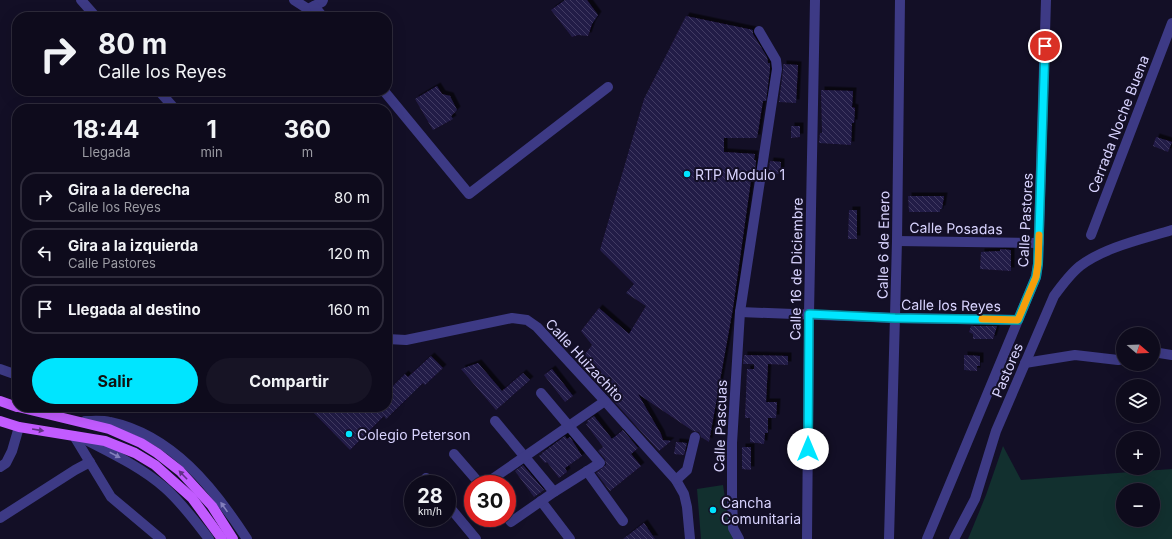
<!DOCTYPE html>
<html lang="es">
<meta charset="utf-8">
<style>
:root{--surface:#0e0b1c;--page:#171425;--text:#f1f3f6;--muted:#9b9ba3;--line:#2e2b3b;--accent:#00e5ff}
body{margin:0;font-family:Inter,sans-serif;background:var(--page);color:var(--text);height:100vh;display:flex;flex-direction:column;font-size:15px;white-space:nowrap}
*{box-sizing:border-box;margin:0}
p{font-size:13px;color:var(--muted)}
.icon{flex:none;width:22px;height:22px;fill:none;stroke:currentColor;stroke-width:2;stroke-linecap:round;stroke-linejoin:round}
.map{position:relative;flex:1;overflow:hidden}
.sheet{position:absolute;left:12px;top:104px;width:380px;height:308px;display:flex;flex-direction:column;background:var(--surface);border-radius:16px;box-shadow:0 4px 16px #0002,0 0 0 1px var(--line)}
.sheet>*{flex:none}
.top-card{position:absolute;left:12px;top:12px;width:380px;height:84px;border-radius:16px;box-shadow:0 4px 16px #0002,0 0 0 1px var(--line);background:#0e0b1c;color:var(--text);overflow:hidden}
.needle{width:26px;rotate:109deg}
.tools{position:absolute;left:1116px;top:327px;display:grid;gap:8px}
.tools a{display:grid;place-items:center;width:44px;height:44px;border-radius:50%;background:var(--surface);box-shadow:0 4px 16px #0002,0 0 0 1px var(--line);font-size:20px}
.speed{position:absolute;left:404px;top:475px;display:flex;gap:8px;font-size:20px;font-weight:700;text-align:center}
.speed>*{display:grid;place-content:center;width:52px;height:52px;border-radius:50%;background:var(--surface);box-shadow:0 4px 16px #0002,0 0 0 1px var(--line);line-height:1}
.speed small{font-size:10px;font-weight:400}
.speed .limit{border:6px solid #d22;background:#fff;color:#111}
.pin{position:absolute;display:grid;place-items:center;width:34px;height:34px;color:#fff;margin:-17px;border:2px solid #fff;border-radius:50%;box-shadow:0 1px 4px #0007}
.me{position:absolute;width:44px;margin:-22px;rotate:0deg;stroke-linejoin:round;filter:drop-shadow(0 0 3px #0008)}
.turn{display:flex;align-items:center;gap:14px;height:84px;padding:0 20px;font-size:18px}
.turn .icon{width:52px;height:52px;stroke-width:2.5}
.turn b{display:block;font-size:28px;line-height:34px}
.eta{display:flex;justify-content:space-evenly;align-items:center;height:68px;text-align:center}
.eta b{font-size:24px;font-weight:700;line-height:28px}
.button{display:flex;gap:8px;margin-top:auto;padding:8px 20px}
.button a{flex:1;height:46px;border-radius:24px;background:var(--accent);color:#111;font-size:16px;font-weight:700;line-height:46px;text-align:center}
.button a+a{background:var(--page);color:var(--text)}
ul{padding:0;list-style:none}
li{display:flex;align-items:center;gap:12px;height:50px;margin:0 8px 6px;padding:0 12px;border:2px solid var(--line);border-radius:16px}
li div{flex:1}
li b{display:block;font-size:15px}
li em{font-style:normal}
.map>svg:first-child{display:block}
.green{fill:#12302f;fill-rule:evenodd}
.building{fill:url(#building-back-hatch);filter:url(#shadow)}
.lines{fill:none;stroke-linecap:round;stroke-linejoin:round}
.minor{stroke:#3d3a85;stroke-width:10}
.major{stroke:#c25bff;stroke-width:10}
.oneway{fill:#623188}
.oneway2{fill:#837fbc}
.route-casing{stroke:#0095a6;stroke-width:10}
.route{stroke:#00e5ff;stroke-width:7}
.slow{stroke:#f59e0b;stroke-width:7}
.poi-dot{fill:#00e5ff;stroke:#130f26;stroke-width:1.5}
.labels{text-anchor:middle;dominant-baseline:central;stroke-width:4;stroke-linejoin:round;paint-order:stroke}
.street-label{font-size:14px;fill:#d9d4ff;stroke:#130f26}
.poi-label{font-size:14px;fill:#d9d4ff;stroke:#130f26;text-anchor:start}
</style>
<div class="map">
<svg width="1172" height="539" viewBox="0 0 1172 539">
<defs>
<pattern id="building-back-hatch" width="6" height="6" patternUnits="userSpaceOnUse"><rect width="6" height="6" fill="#241b47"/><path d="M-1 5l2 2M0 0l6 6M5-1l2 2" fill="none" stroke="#433b63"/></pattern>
<filter id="shadow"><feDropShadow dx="3.5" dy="-3.5" stdDeviation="0" flood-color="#0009"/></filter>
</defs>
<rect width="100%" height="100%" fill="#130f26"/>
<g class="green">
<path d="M1003,446L1021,480L1172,469V539H968L986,495ZM1123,490H1153V520H1123Z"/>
<path d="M723,485L730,531L734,539H701L697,489Z"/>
</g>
<g class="building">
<path d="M565,0H587L598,15L592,24L588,36L578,35L572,37L551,10Z"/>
<path d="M686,16L753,30V34L767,57L768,63H770V69L766,101H763L757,138H724V152L755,154L754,160H756L755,173H752L733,308L709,442L701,437L699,432L693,431L638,394L661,434L663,440L671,441L659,451L599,385L580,361L592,345L581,331L599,308L629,334L646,306L626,293L634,284L600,250L644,99Z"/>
<path d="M783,64L798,65L796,103L779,102L783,70Z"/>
<path d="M437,86L442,94L450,96L457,110L451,116L453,119L433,130L415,99Z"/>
<path d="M821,90L853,91L852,107L855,108L854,123H852L851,145L819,143L820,133H822Z"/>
<path d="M791,126H800V137L791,138Z"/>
<path d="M1156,137L1172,142L1168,152L1153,146Z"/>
<path d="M770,161L781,162V174H768Z"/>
<path d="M908,196H944L942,209H940V212H909Z"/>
<path d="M849,210H857V239H848Z"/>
<path d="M1000,249L1011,250V271L980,269L981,252L1000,251Z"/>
<path d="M971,326H997L993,339H973V334L969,332Z"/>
<path d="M744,355L788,356V365L768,364L766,402H777L776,418H768V433H765L764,444L750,442V418H745L747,369H754V364H743Z"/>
<path d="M964,355L980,356V366H977V371L964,370Z"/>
<path d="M431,356L443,368L425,385L423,383L386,419L384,416L350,450L308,407H387V392L405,374L408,377Z"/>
<path d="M478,363L502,391L523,373L530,380L496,410L461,369Z"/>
<path d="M552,369L573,396L565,402L544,375Z"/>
<path d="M594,416L612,439L623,430L638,448L631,454L641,466L610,491L596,473L606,465L605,459L598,451L603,447L586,424L588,423L587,421Z"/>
<path d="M565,436L567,439L570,437L582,456L565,468L567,472L559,478L547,462L545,463L539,456L542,454V453Z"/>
<path d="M676,442L687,443L684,455L674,454Z"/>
<path d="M742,447H751V470L742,469Z"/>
<path d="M523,465L544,490L534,497L515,471Z"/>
<path d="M644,523L655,539H623Z"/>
</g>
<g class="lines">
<g class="minor">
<path d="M81,0L96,17"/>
<path d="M294,0L308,9L322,2L323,0"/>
<path d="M314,6L323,17"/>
<path d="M159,91L175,109"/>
<path d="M384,91L469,194L608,87"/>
<path d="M1091,235L1172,23"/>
<path d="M897,241L1039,243"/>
<path d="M740,312L895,318L1017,320"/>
<path d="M387,339L406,340L512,318L527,320L537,327L605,401L676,480L684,494L687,507L690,539"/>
<path d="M1153,352L1172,355"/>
<path d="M1025,363L1075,355L1118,360L1123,359"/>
<path d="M0,369L17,375"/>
<path d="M85,421C93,421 102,420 110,422C172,435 214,488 247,539"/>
<path d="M495,421L554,492"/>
<path d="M74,436L111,497L161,539"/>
<path d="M84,439C111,453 141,467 165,488C182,503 195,521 209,539"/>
<path d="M454,454L480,484"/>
<path d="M0,467L6,463L12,451L19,427"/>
<path d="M587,471L623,521"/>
<path d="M426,478L431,484"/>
<path d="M676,480L687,470L695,437"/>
<path d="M485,484L605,401"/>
<path d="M541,501L570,539"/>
<path d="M447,504L476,539"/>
<path d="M507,517L511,522L554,492L600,463L541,393"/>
<path d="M0,518L75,470L90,462"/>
<path d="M739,539L733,528L732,496V443L740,312L777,69L776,60L759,31"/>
<path d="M807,539L809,314L815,0"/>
<path d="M889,539L897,241L900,0"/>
<path d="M927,539L1036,277L1038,264L1046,0"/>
<path d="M954,539L975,499L996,431L1054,296C1062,285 1070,274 1080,266C1105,247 1143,239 1172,230"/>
</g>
<g class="major">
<path d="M0,401L17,407"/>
<path d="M18,407L109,429L141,443L157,453L180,471L212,506L233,539"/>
<path d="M0,421L19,427L105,441L135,453L155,465L192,498L222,539"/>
</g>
</g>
<defs><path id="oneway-solid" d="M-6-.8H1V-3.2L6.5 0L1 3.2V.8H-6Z"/></defs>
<g class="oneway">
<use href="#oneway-solid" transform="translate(38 430) rotate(9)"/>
<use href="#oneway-solid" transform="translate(183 475) rotate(-134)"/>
</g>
<g class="oneway2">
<use href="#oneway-solid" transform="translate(115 455) rotate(27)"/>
<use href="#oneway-solid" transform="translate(224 507) rotate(-125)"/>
</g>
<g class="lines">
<g class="route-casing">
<path id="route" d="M808,449L809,314L895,318L1018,320L1036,277L1038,264L1045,46"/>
</g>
<use href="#route" class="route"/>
<path class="slow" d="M982,319L1018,320L1036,277L1038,264L1039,235"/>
</g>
<g class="poi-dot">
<circle cx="687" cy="174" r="4"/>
<circle cx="349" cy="434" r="4"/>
<circle cx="713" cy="510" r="4"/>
</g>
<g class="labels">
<g class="street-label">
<text transform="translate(1118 124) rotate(-69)">Cerrada Noche Buena</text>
<text transform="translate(1025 220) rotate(-87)">Calle Pastores</text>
<text transform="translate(956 228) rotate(1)">Calle Posadas</text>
<text transform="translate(883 245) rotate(-89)">Calle 6 de Enero</text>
<text transform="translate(796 269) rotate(-89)">Calle 16 de Diciembre</text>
<text transform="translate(951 305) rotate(1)">Calle los Reyes</text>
<text transform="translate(585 360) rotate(47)">Calle Huizachito</text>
<text transform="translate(1007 370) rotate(-67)">Pastores</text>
<text transform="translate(720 426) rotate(-88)">Calle Pascuas</text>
</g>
<g class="poi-label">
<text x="695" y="174">RTP Modulo 1</text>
<text x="357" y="434">Colegio Peterson</text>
<text x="721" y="502">Cancha<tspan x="721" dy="16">Comunitaria</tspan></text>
</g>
</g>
</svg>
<div class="tools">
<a><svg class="needle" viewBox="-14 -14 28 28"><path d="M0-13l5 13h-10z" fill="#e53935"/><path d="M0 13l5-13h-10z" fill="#9b9ba3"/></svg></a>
<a><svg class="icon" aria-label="layers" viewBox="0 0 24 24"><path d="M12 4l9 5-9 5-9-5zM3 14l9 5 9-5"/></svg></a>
<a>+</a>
<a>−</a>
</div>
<div class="speed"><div>28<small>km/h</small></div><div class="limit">30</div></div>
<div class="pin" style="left:1045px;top:46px;background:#d93025"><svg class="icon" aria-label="arrive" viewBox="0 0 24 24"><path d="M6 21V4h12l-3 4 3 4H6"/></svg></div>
<svg class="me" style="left:808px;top:449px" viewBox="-20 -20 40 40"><circle r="19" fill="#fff"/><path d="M0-13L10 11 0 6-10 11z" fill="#00e5ff"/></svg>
<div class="top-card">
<div class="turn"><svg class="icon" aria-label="right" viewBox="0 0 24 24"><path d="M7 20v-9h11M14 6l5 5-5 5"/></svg><div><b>80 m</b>Calle los Reyes</div></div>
</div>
<section class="sheet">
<div class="eta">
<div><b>18:44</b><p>Llegada</p></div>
<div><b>1</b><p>min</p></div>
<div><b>360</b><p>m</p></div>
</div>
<ul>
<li><svg class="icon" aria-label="right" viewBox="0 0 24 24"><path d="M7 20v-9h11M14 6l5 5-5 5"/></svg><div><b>Gira a la derecha</b><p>Calle los Reyes</p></div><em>80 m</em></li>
<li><svg class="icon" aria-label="left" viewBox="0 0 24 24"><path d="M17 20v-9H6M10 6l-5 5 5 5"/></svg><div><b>Gira a la izquierda</b><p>Calle Pastores</p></div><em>120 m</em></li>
<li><svg class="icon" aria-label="arrive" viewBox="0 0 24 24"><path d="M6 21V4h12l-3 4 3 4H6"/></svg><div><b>Llegada al destino</b></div><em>160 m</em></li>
</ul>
<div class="button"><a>Salir</a><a>Compartir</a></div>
</section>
</div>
